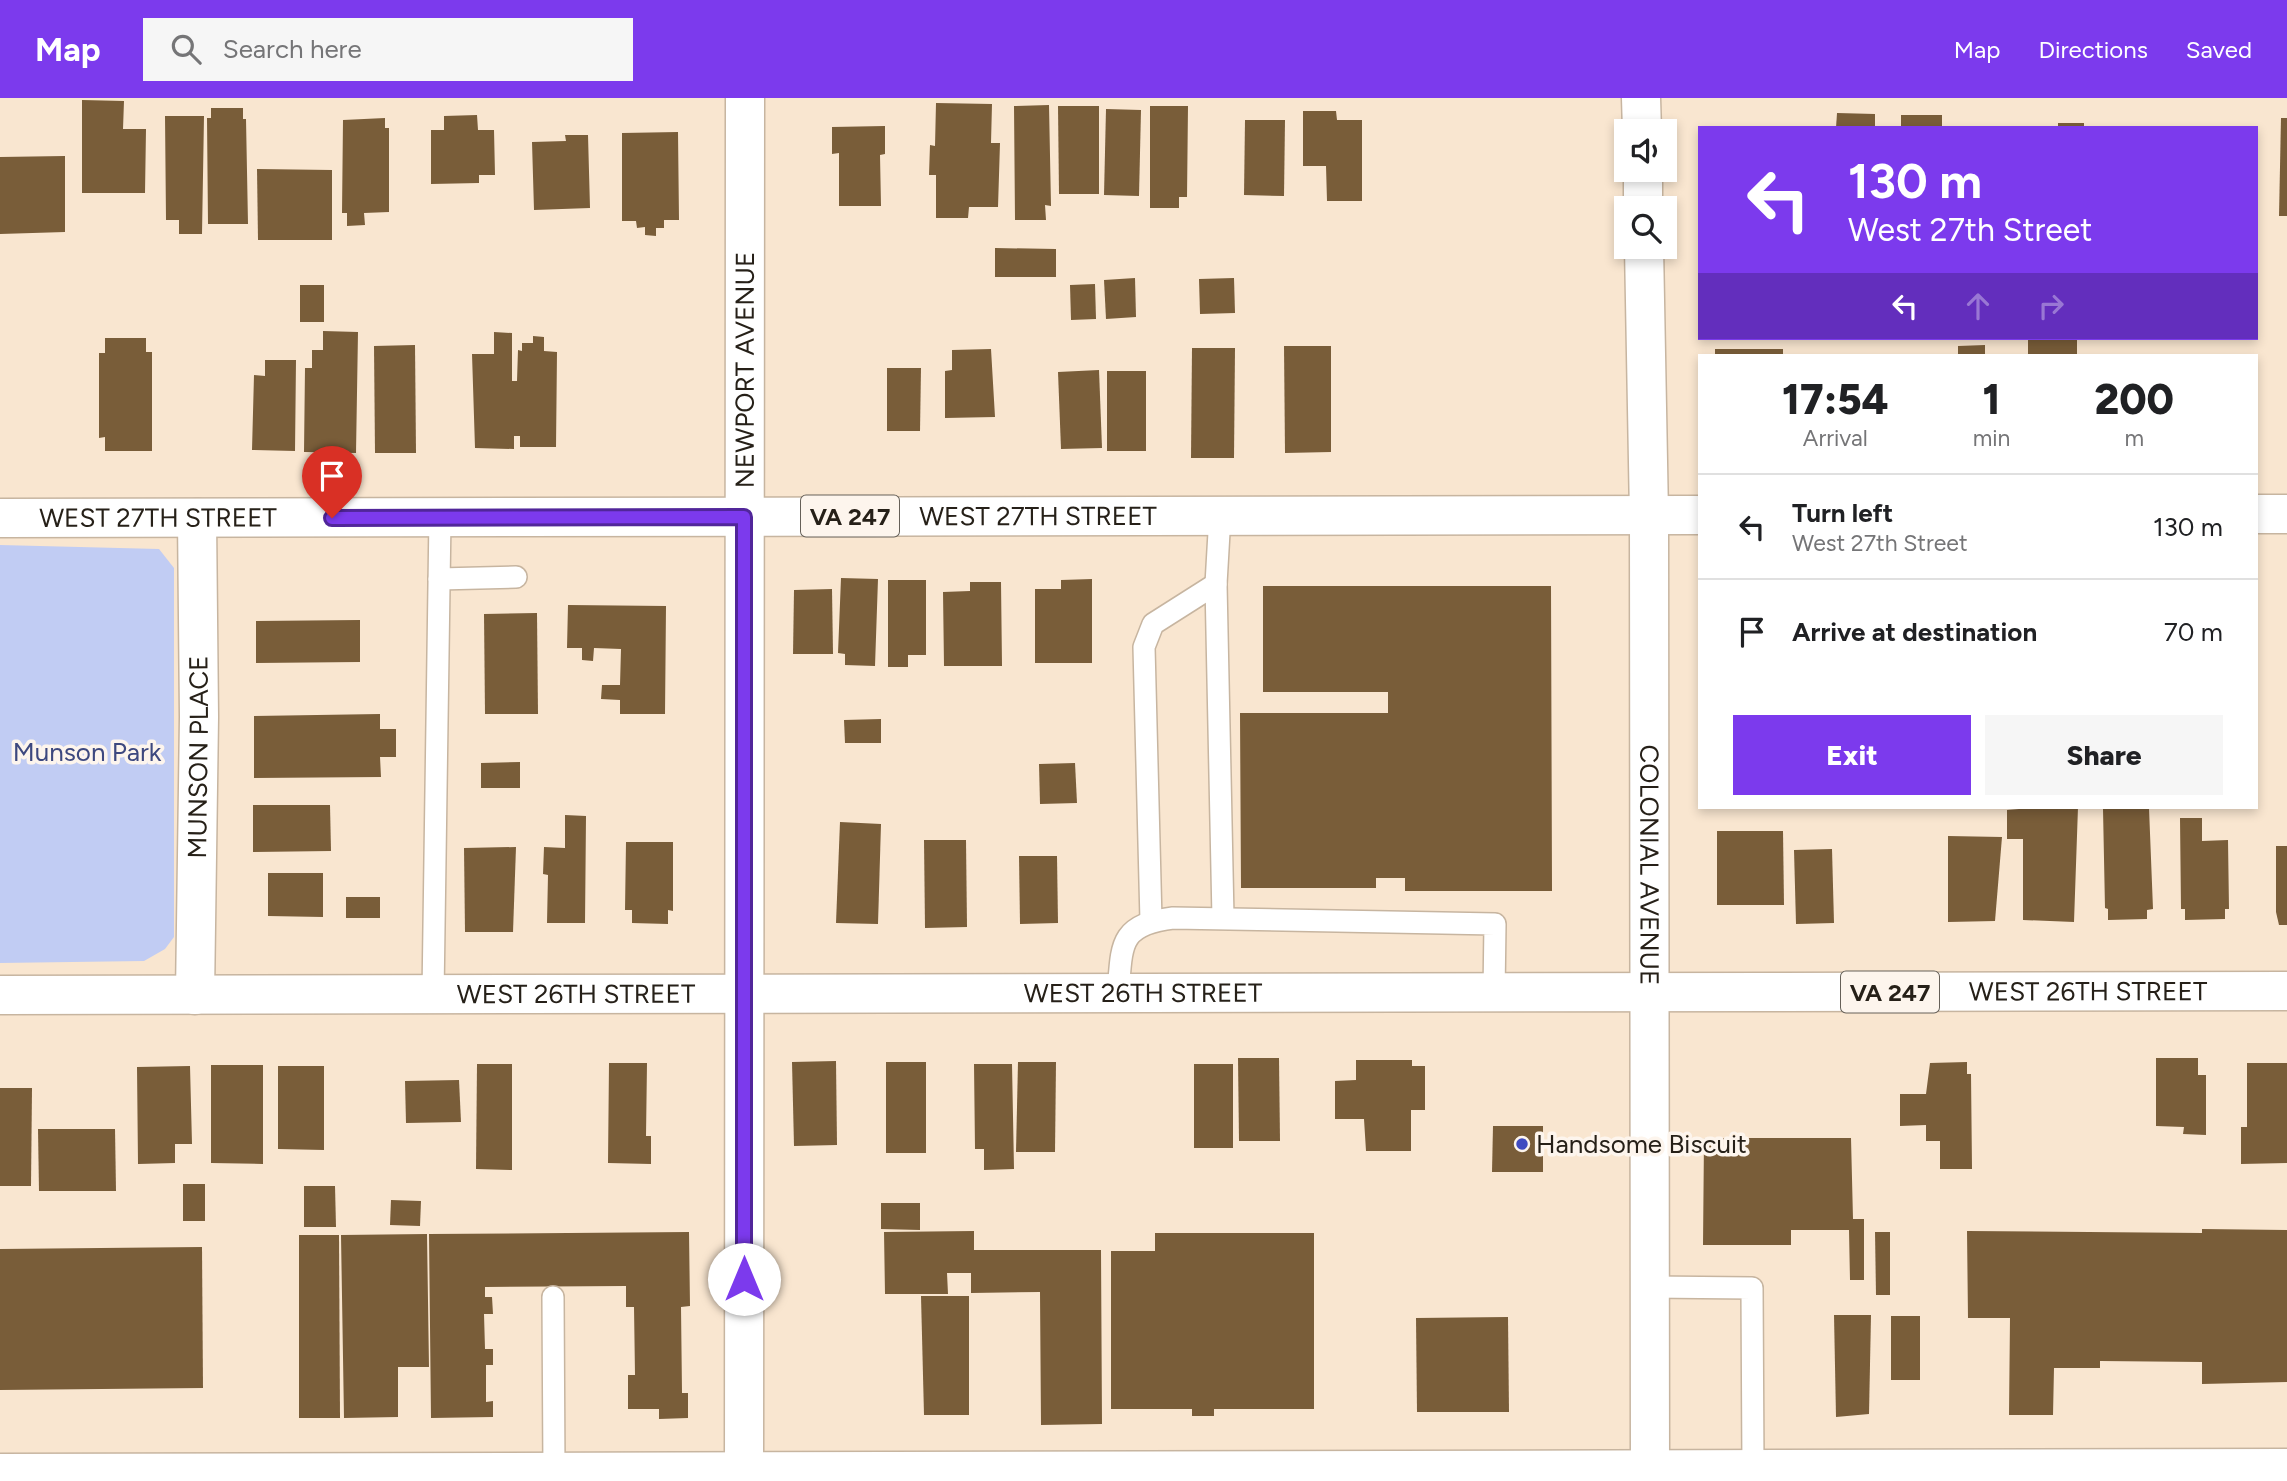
<!DOCTYPE html>
<style>
:root{--surface:#fff;--page:#f6f6f6;--text:#202124;--muted:#757577;--line:#e0e0e0;--accent:#7c3aed}
body{margin:0;font-family:Figtree,sans-serif;background:var(--page);color:var(--text);height:100vh;display:flex;flex-direction:column;font-size:26px;white-space:nowrap}
*{box-sizing:border-box;margin:0}
p{font-size:23px;color:var(--muted)}
.icon{flex:none;width:38px;height:38px;fill:none;stroke:currentColor;stroke-width:2;stroke-linecap:round;stroke-linejoin:round}
.map{position:relative;flex:1;overflow:hidden}
.drawer{position:absolute;left:1698px;top:256px;width:560px;height:455px;display:flex;flex-direction:column;background:var(--surface);border-radius:0px;box-shadow:0 4px 10px #0003}
.drawer>*{flex:none}
.guide{position:absolute;left:1698px;top:28px;width:560px;height:214px;border-radius:0px;box-shadow:0 4px 10px #0003;background:#7c3aed;color:#fff;overflow:hidden}
.controls{position:absolute;left:1614px;top:21px;display:grid;gap:14px}
.controls a{display:grid;place-items:center;width:63px;height:63px;border-radius:0px;background:var(--surface);box-shadow:0 4px 10px #0003;font-size:35px}
.pin{position:absolute;display:grid;place-items:center;width:60px;height:60px;color:#fff;margin:-72px -30px;border-radius:50% 50% 50% 0;rotate:-45deg;box-shadow:0 0 7px #0007}
.pin .icon{rotate:45deg}
.me{position:absolute;width:77px;margin:-38px;rotate:0deg;stroke-linejoin:round;filter:drop-shadow(0 0 5px #0008)}
.turn{display:flex;align-items:center;gap:24px;height:147px;padding:0 35px;font-size:32px}
.turn .icon{width:91px;height:91px;stroke-width:2.5}
.turn b{display:block;font-size:49px;line-height:60px}
.lanes{display:flex;align-items:center;height:66px;padding:0 35px;background:#0003;justify-content:center;gap:35px;direction:ltr}
.lanes .off{opacity:.35}
.eta{display:flex;justify-content:space-evenly;align-items:center;height:119px;text-align:center}
.eta b{font-size:42px;font-weight:800;line-height:49px}
.cta{display:flex;gap:14px;margin-top:auto;padding:14px 35px}
.cta a{flex:1;height:80px;border-radius:0px;background:var(--accent);color:#fff;font-size:28px;font-weight:800;line-height:80px;text-align:center}
.cta a+a{background:var(--page);color:var(--text)}
ul{padding:0;list-style:none}
li{display:flex;align-items:center;gap:21px;height:105px;padding:0 35px;border-top:2px solid var(--line)}
li div{flex:1}
li b{display:block;font-size:26px}
li em{font-style:normal}
header{display:flex;align-items:center;gap:42px;box-sizing:border-box;height:98px;padding:0 35px;background:var(--accent);color:#fff}
header strong{font-size:33px}
nav{display:flex;gap:38px;margin-inline-start:auto;font-size:24px}
.search{width:490px;height:63px;background:var(--page);display:flex;align-items:center;gap:18px;box-sizing:border-box;padding:0 24px;border-radius:0px;color:var(--muted);font-size:26px}
.map>svg:first-child{display:block}
.green{fill:#c1ccf3}
.building{fill:#795d39}
.lines{fill:none;stroke-linecap:round;stroke-linejoin:round}
.lane-casing{stroke:#c7b5a0;stroke-width:24}
.street-casing{stroke:#c7b5a0;stroke-width:41}
.secondary-casing{stroke:#c7b5a0;stroke-width:41}
.primary-casing{stroke:#c7b5a0;stroke-width:41}
.lane{stroke:#fff;stroke-width:21}
.street{stroke:#fff;stroke-width:38}
.secondary{stroke:#fff;stroke-width:38}
.primary{stroke:#fff;stroke-width:38}
.route-casing{stroke:#51269a;stroke-width:18}
.route{stroke:#7c3aed;stroke-width:12}
.poi-dot{fill:#404bc0;stroke:#fdf5ed;stroke-width:2.5}
.labels{text-anchor:middle;dominant-baseline:central;stroke-width:7;stroke-linejoin:round;paint-order:stroke}
.shield{fill:#fdf5ed;stroke:#666058;stroke-width:2}
.shield-label{font-size:24px;font-weight:bold;fill:#262018}
.street-label{font-size:26px;fill:#262018;stroke:#fdf5ed}
.park-label{font-size:26px;fill:#3d487f;stroke:#fdf5ed}
.poi-label{font-size:26px;fill:#262018;stroke:#fdf5ed;text-anchor:start}
</style>
<header>
<strong>Map</strong>
<div class="search"><svg class="icon" aria-label="search" viewBox="0 0 24 24"><circle cx="10" cy="10" r="6"/><path d="M15 15l6 6"/></svg>Search here</div>
<nav><a>Map</a><a>Directions</a><a>Saved</a></nav>
</header>
<div class="map">
<svg width="2287" height="1383" viewBox="0 0 2287 1383">
<rect width="100%" height="100%" fill="#f9e6d0"/>
<path class="green" d="M0,447L159,451L174,470V839L165,851L144,863L0,865Z"/>
<g class="building">
<path d="M82,2L124,3L123,31H146L145,95H82Z"/>
<path d="M936,5L992,6L991,45H1000L998,109H969L968,120H936V77H929L930,47L935,48Z"/>
<path d="M1049,7L1051,108L1045,107L1046,122H1015L1014,8Z"/>
<path d="M1058,8H1099V96H1059Z"/>
<path d="M1150,8H1188L1187,99H1179V110H1150Z"/>
<path d="M211,10H243V21H246L248,126H208L207,20H211Z"/>
<path d="M1106,11L1141,12L1139,98L1104,97Z"/>
<path d="M1303,13H1336L1337,22H1362V103H1327L1326,68H1303Z"/>
<path d="M1837,15L1875,16V30H1836Z"/>
<path d="M477,17L478,32H494L495,77H479V85L431,86V32H444V18Z"/>
<rect x="1901" y="17" width="41" height="13"/>
<path d="M165,18H204L202,136H179V122H166Z"/>
<path d="M385,20V30H389V114L364,115L365,127L347,128V115H342L343,22Z"/>
<path d="M2281,20H2287V118H2279Z"/>
<path d="M1245,22H1285L1284,98L1244,97Z"/>
<rect x="2058" y="25" width="26" height="5"/>
<path d="M885,28V56L880,57L881,108H839V55L832,56V29Z"/>
<path d="M678,34L679,122H664V130H656V138L645,137V129L637,130L636,123H622V35Z"/>
<path d="M565,37H588L590,110L534,112L532,44L566,43Z"/>
<path d="M65,58V134L0,136V59Z"/>
<path d="M257,71L332,72V142H258Z"/>
<path d="M995,150L1056,151V179H995Z"/>
<path d="M1135,180L1136,219L1106,221L1104,182Z"/>
<path d="M1234,180L1235,215L1200,216L1199,181Z"/>
<path d="M1095,186L1096,221L1071,222L1070,187Z"/>
<rect x="300" y="187" width="24" height="37"/>
<path d="M323,233L358,234L356,355L304,354L305,270H312V252H323Z"/>
<path d="M494,234L512,235V283H517L518,252L522,253V245H533V238L544,239V253L557,254L556,349H520V338H514V351L475,350L472,256H494Z"/>
<path d="M105,240H146V254H152V353H105V339L99,340V255H105Z"/>
<rect x="2028" y="240" width="49" height="17"/>
<path d="M415,247L416,355H375L374,248Z"/>
<path d="M1985,247V257H1958V248Z"/>
<path d="M1284,248H1331V354L1285,355Z"/>
<path d="M1192,250H1235L1234,360H1191Z"/>
<path d="M991,251L995,319L945,320V273L952,272V252Z"/>
<rect x="1715" y="251" width="68" height="6"/>
<path d="M265,262H296L295,353L252,352L254,277L265,278Z"/>
<path d="M887,270H921L920,333H887Z"/>
<path d="M1099,272L1102,350L1061,351L1058,274Z"/>
<rect x="1107" y="273" width="39" height="80"/>
<path d="M841,480L878,481L875,568L845,567V556L838,555Z"/>
<path d="M1092,481V565H1035V491H1061V482Z"/>
<path d="M888,482H926V557H908V569H888Z"/>
<path d="M970,484H1001L1002,568H944L943,494L970,493Z"/>
<path d="M1263,488H1551L1552,793H1405V780H1376V790H1241L1240,615H1388V594H1263Z"/>
<path d="M832,491L833,556H793L794,492Z"/>
<path d="M568,507L666,508L665,616H620V602L601,601L602,587H620L621,551L594,550L593,563L582,562V550H567Z"/>
<path d="M537,515L538,616H485L484,516Z"/>
<path d="M360,522V564L256,565V523Z"/>
<path d="M380,616V631H396V659H380L381,679L254,680V618Z"/>
<path d="M881,621V645H845L844,622Z"/>
<path d="M520,664V690H481V665Z"/>
<path d="M1075,665L1077,705L1040,706L1039,666Z"/>
<path d="M253,707H330L331,753L253,754Z"/>
<path d="M2044,709H2078L2074,824L2023,822V741H2007V712Z"/>
<path d="M2149,710L2153,811L2147,812V821L2108,822V811L2105,810L2103,711Z"/>
<path d="M565,717L586,718L585,825H547L548,777L543,776L544,749L565,750Z"/>
<path d="M2180,720H2202V743L2228,742L2229,811H2225V821L2185,822V811H2181Z"/>
<path d="M840,724L881,726L878,826L836,825Z"/>
<path d="M1717,733H1783L1784,807H1717Z"/>
<path d="M1948,738L2002,739L1995,823L1948,824Z"/>
<path d="M924,742H966L967,829L925,830Z"/>
<path d="M626,744H673V813L668,812V826L632,825V812H625Z"/>
<path d="M2276,748H2287V827H2279L2276,814Z"/>
<path d="M516,749L513,834H465L464,750Z"/>
<path d="M1832,751L1834,825L1796,826L1794,752Z"/>
<path d="M1019,758H1057L1058,825L1020,826Z"/>
<path d="M268,775H323V819L268,818Z"/>
<rect x="346" y="799" width="34" height="21"/>
<path d="M1238,960H1279L1280,1043H1239Z"/>
<path d="M2156,960H2198V977H2206V1037L2183,1036L2184,1029L2156,1028Z"/>
<path d="M1356,962H1412V968H1425V1012H1411V1053H1366L1364,1021H1335V983L1356,982Z"/>
<path d="M836,963L837,1047L794,1048L792,964Z"/>
<rect x="886" y="964" width="40" height="91"/>
<path d="M1018,964H1056L1055,1054H1016Z"/>
<path d="M1967,964V976H1971L1972,1071H1940V1043H1926V1027L1900,1028V996H1926L1930,965Z"/>
<path d="M609,965H647L646,1038H651V1066L608,1065Z"/>
<path d="M2247,965H2287V1065L2241,1066V1029H2247Z"/>
<path d="M477,966H512V1072L476,1071Z"/>
<path d="M974,966H1012L1014,1071L984,1072V1051H975Z"/>
<rect x="1194" y="966" width="39" height="84"/>
<path d="M211,967H263V1066L211,1065Z"/>
<path d="M190,968L192,1046H175V1065L138,1066L137,969Z"/>
<path d="M278,968H324V1052L278,1051Z"/>
<path d="M459,982L461,1024L406,1025L405,983Z"/>
<path d="M0,990H32L31,1088H0Z"/>
<path d="M1493,1028H1543V1074H1492Z"/>
<path d="M38,1031H115L116,1093H39Z"/>
<path d="M1704,1040H1851L1853,1121H1864V1182H1850L1849,1132H1791V1147H1703Z"/>
<rect x="183" y="1086" width="22" height="37"/>
<path d="M304,1088H335L336,1129H304Z"/>
<path d="M391,1102L421,1103L420,1128L390,1127Z"/>
<path d="M881,1105H920V1132L881,1131Z"/>
<path d="M2202,1131L2287,1132V1284L2202,1286V1264L2100,1263V1270H2054L2053,1317H2009L2010,1220H1968L1967,1133L2202,1135Z"/>
<path d="M974,1133V1152H1101L1102,1326L1041,1327L1040,1194L971,1195V1175H947L948,1196H885L884,1134Z"/>
<path d="M689,1134L690,1208L681,1209L682,1295H688V1320L659,1321V1311H628V1277H635L634,1209H626V1188L485,1189V1199H492L493,1216H484L485,1251H493V1267H486V1304L493,1303V1319L431,1320L429,1136Z"/>
<path d="M1875,1134H1890V1197H1876Z"/>
<path d="M1155,1135H1314V1311H1214V1318H1192V1311H1111V1153H1155Z"/>
<path d="M427,1136L429,1269H398V1319L344,1320L341,1137Z"/>
<path d="M299,1137H339L340,1320H299Z"/>
<path d="M202,1149L203,1290L0,1292V1151Z"/>
<path d="M921,1198H969V1317H924Z"/>
<path d="M1834,1217H1871L1869,1316L1836,1319Z"/>
<rect x="1891" y="1218" width="29" height="64"/>
<path d="M1508,1219L1509,1314H1417L1416,1220Z"/>
</g>
<g class="lines">
<g class="lane-casing">
<g id="lane">
<path d="M1220,417L1216,486L1223,820"/>
<path d="M439,481L516,479"/>
<path d="M1151,823L1144,549L1153,526L1216,486"/>
<path d="M1118,896C1122,847 1118,827 1173,820L1495,826L1494,895"/>
<path d="M433,897L440,419"/>
<path d="M1650,1189L1752,1190L1753,1371"/>
<path d="M553,1199L554,1374"/>
</g>
</g>
<g class="street-casing">
<g id="street">
<path id="s1" d="M195,897L199,619L197,420"/>
<path d="M0,1375L2287,1370"/>
<path id="s2" d="M744,1383L745,0"/>
</g>
</g>
<g class="secondary-casing">
<g id="secondary">
<path d="M1641,0L1642,33"/>
<path d="M1643,72V110"/>
<path id="s3" d="M1644,149L1649,417L1650,1383"/>
</g>
</g>
<g class="primary-casing">
<g id="primary">
<path d="M2256,416H2287"/>
<path id="s4" d="M0,420L1699,417"/>
<path id="s5" d="M0,897L2287,893"/>
</g>
</g>
<use href="#lane" class="lane"/>
<use href="#street" class="street"/>
<use href="#secondary" class="secondary"/>
<use href="#primary" class="primary"/>
</g>
<g class="lines">
<g class="route-casing">
<path id="route" d="M332,420L744,419V1181"/>
</g>
<use href="#route" class="route"/>
</g>
<circle class="poi-dot" cx="1522" cy="1046" r="7"/>
<g class="labels">
<g class="shield">
<rect x="801" y="397.5" width="98" height="41" rx="5"/>
<rect x="1841" y="873.5" width="98" height="41" rx="5"/>
</g>
<g class="shield-label">
<text x="850" y="418">VA 247</text>
<text x="1890" y="894">VA 247</text>
</g>
<g class="street-label">
<text stroke="none"><textPath href="#s2" startOffset="1111">NEWPORT AVENUE</textPath></text>
<text stroke="none"><textPath href="#s4" startOffset="1038">WEST 27TH STREET</textPath></text>
<text stroke="none"><textPath href="#s4" startOffset="158">WEST 27TH STREET</textPath></text>
<text stroke="none"><textPath href="#s1" startOffset="238">MUNSON PLACE</textPath></text>
<text stroke="none"><textPath href="#s3" startOffset="618">COLONIAL AVENUE</textPath></text>
<text stroke="none"><textPath href="#s5" startOffset="2088">WEST 26TH STREET</textPath></text>
<text stroke="none"><textPath href="#s5" startOffset="1143">WEST 26TH STREET</textPath></text>
<text stroke="none"><textPath href="#s5" startOffset="576">WEST 26TH STREET</textPath></text>
</g>
<g class="park-label">
<text x="87" y="654">Munson Park</text>
</g>
<g class="poi-label">
<text x="1536" y="1046">Handsome Biscuit</text>
</g>
</g>
</svg>
<div class="controls">
<a><svg class="icon" aria-label="sound" viewBox="0 0 24 24"><path d="M4 9h4l5-4v14l-5-4H4zM17 9q2 3 0 6"/></svg></a>
<a><svg class="icon" aria-label="search" viewBox="0 0 24 24"><circle cx="10" cy="10" r="6"/><path d="M15 15l6 6"/></svg></a>
</div>
<div class="pin" style="left:332px;top:420px;background:#d93025"><svg class="icon" aria-label="arrive" viewBox="0 0 24 24"><path d="M6 21V4h12l-3 4 3 4H6"/></svg></div>
<svg class="me" style="left:744px;top:1181px" viewBox="-20 -20 40 40"><circle r="19" fill="#fff"/><path d="M0-13L10 11 0 6-10 11z" fill="#7c3aed"/></svg>
<div class="guide">
<div class="turn"><svg class="icon" aria-label="left" viewBox="0 0 24 24"><path d="M17 20v-9H6M10 6l-5 5 5 5"/></svg><div><b>130 m</b>West 27th Street</div></div>
<div class="lanes"><svg class="icon" aria-label="left" viewBox="0 0 24 24"><path d="M17 20v-9H6M10 6l-5 5 5 5"/></svg><svg class="icon off" aria-label="ahead" viewBox="0 0 24 24"><path d="M12 20V5M6 11l6-6 6 6"/></svg><svg class="icon off" aria-label="right" viewBox="0 0 24 24"><path d="M7 20v-9h11M14 6l5 5-5 5"/></svg></div>
</div>
<section class="drawer">
<div class="eta">
<div><b>17:54</b><p>Arrival</p></div>
<div><b>1</b><p>min</p></div>
<div><b>200</b><p>m</p></div>
</div>
<ul>
<li><svg class="icon" aria-label="left" viewBox="0 0 24 24"><path d="M17 20v-9H6M10 6l-5 5 5 5"/></svg><div><b>Turn left</b><p>West 27th Street</p></div><em>130 m</em></li>
<li><svg class="icon" aria-label="arrive" viewBox="0 0 24 24"><path d="M6 21V4h12l-3 4 3 4H6"/></svg><div><b>Arrive at destination</b></div><em>70 m</em></li>
</ul>
<div class="cta"><a>Exit</a><a>Share</a></div>
</section>
</div>
